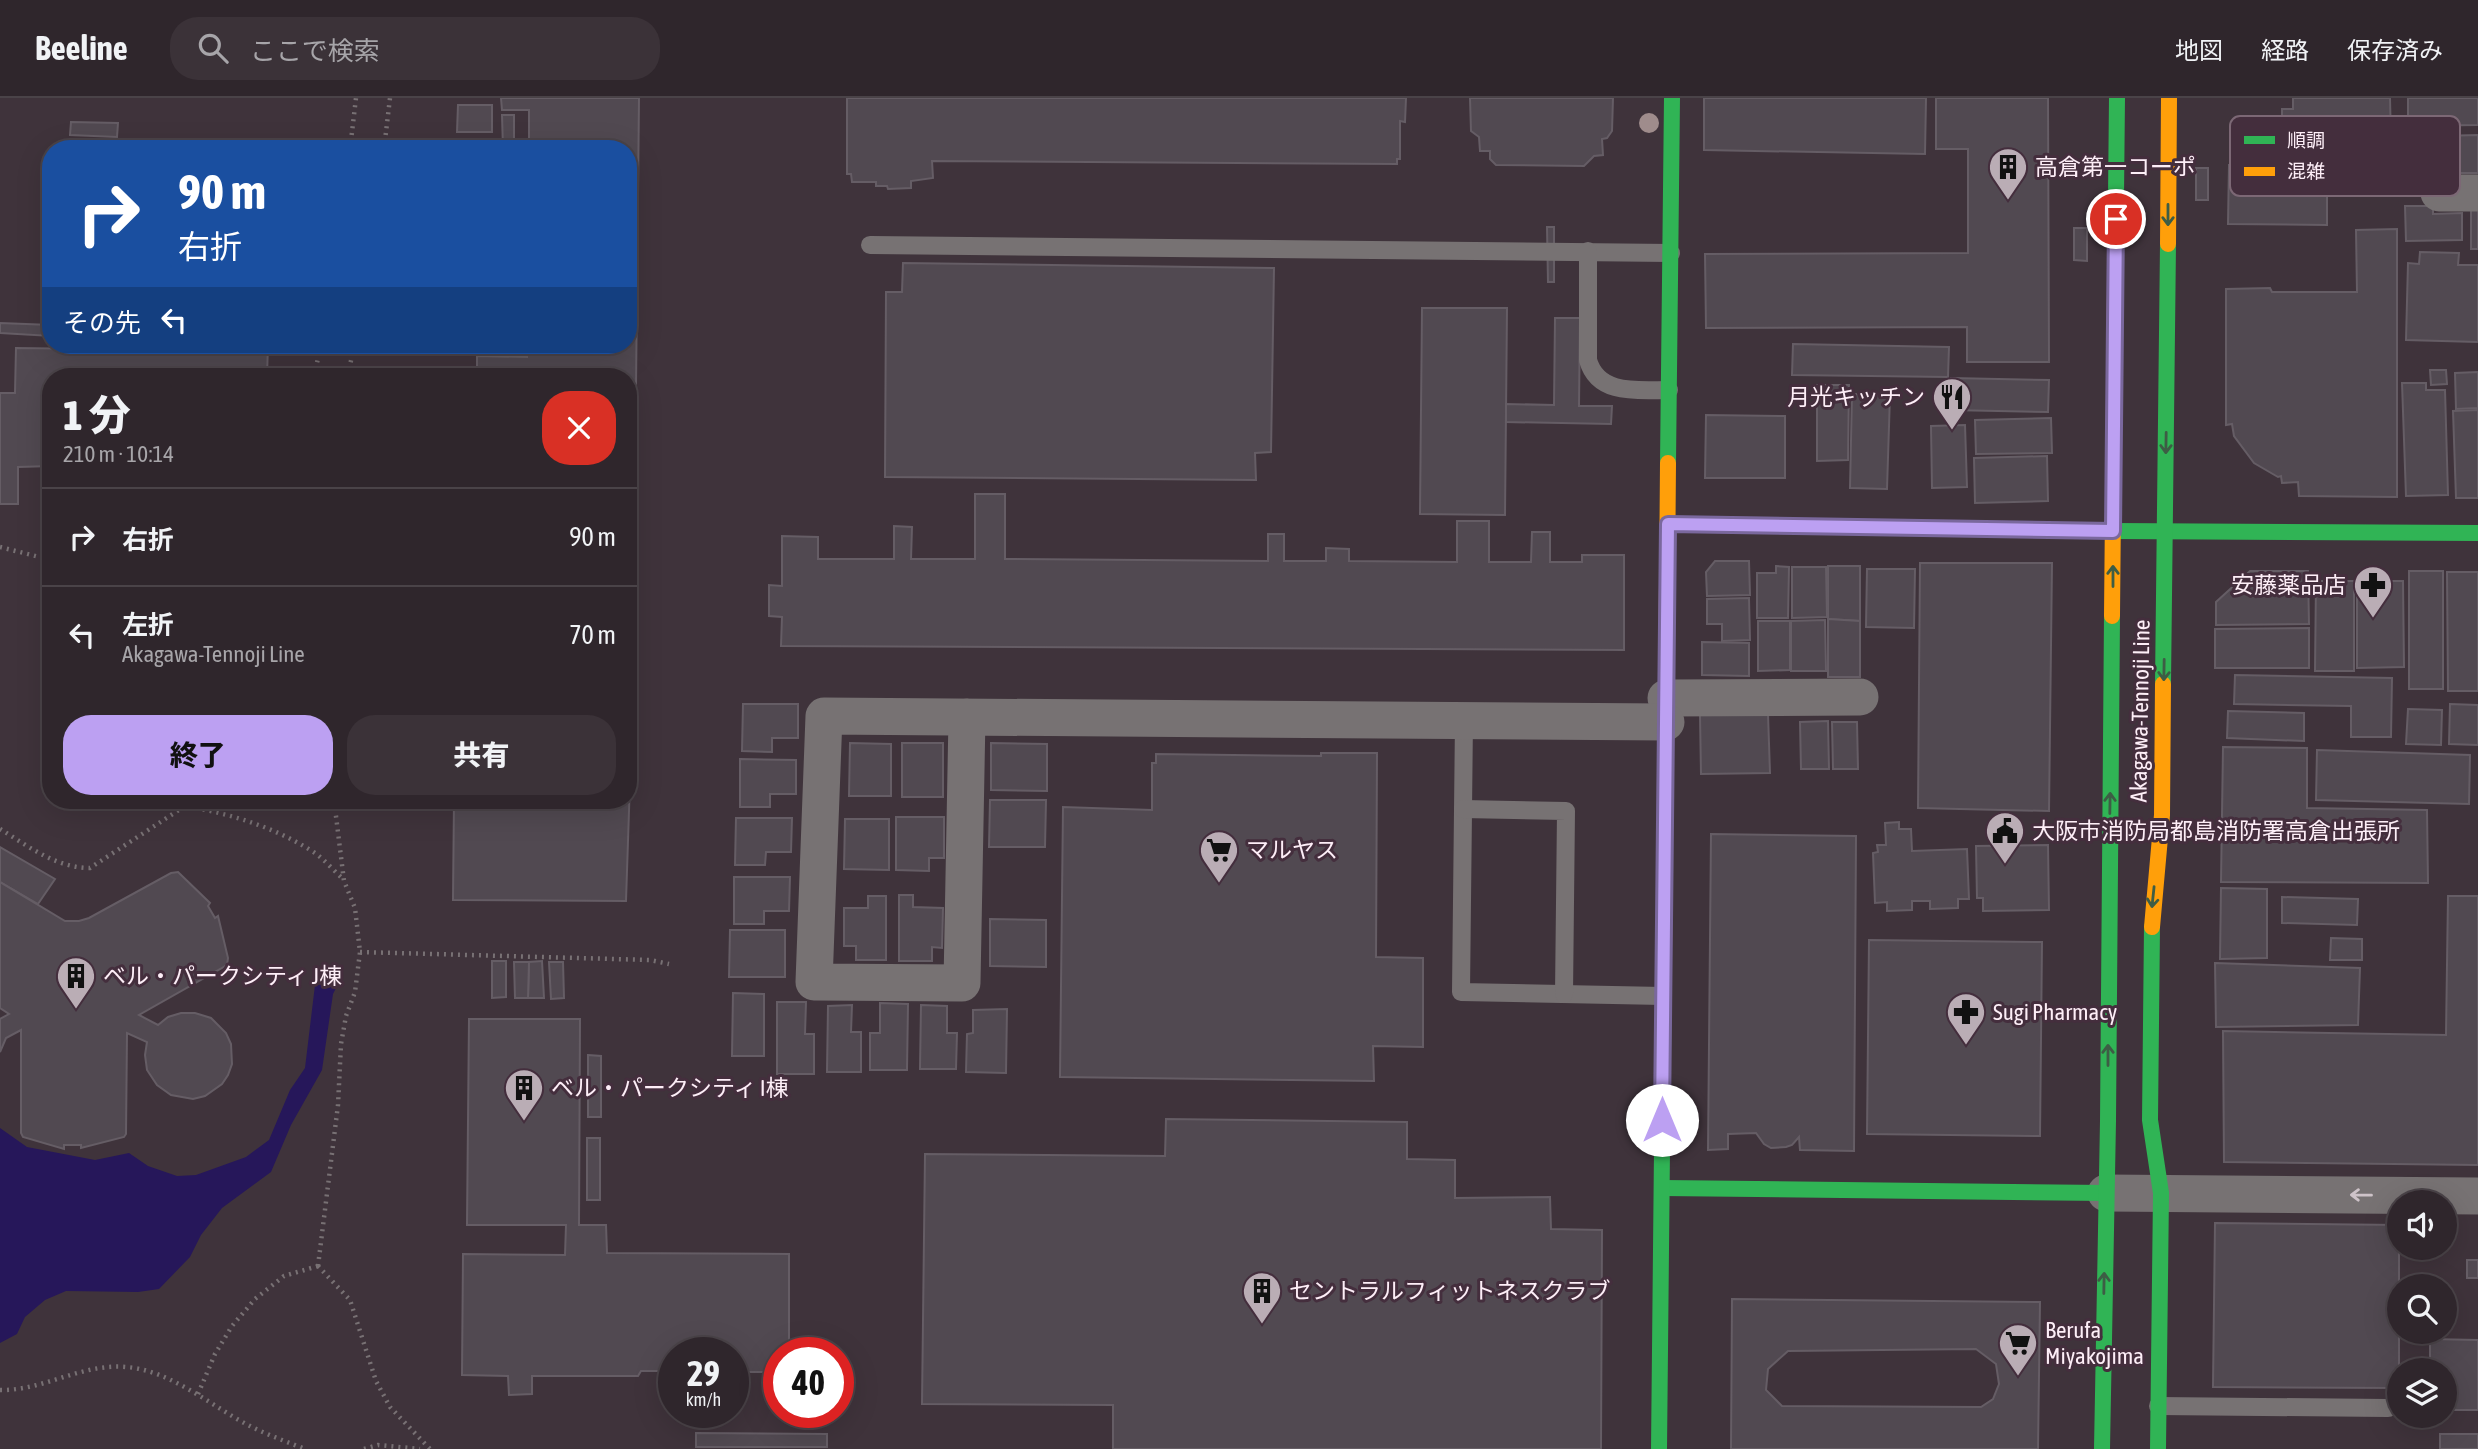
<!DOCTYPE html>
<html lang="ja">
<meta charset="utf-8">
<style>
:root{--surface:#2f262c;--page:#3b3238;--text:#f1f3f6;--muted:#a7a5a9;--line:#4a4348;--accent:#bca0f2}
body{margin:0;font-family:"Asap Condensed","Noto Sans JP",sans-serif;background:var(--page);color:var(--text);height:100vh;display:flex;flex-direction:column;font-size:26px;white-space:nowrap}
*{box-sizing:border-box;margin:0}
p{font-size:23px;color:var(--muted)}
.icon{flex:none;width:38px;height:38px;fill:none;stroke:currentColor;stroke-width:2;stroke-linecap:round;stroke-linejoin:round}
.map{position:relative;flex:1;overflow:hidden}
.details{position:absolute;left:42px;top:270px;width:595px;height:441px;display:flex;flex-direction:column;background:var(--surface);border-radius:28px;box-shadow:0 7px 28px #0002,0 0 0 2px var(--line)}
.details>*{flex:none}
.hud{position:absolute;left:42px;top:42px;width:595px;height:214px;border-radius:28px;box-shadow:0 7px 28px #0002,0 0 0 2px var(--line);background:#1a4fa0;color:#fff;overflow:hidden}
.fabs{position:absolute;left:2387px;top:1092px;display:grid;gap:14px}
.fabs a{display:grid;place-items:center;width:70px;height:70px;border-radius:50%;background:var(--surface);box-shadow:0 7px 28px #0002,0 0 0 2px var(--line);font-size:35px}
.speed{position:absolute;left:658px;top:1239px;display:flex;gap:14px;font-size:35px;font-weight:700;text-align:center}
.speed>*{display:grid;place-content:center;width:91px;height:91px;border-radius:50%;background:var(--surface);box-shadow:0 7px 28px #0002,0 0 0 2px var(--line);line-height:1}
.speed small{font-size:18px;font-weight:400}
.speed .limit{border:10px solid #d22;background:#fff;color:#111}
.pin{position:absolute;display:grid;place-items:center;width:60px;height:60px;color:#fff;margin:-30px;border:4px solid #fff;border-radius:50%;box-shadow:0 2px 7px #0007}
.me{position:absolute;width:77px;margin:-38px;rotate:0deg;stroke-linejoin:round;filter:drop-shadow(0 0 5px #0008)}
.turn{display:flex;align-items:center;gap:24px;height:147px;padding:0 21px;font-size:32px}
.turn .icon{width:91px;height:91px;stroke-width:2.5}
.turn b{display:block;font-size:49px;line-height:60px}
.then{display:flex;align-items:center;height:66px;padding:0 21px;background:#0003;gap:14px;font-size:26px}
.round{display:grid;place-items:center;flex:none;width:74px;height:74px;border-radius:28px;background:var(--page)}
.head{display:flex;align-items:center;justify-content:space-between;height:119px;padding:0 21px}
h1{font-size:42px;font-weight:800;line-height:52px}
.cta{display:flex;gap:14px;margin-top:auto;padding:14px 21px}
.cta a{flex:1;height:80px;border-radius:28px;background:var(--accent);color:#111;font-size:28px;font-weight:800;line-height:80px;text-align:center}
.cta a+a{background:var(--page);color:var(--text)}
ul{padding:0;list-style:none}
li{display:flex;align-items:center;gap:21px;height:98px;padding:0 21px;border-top:2px solid var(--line)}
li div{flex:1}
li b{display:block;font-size:26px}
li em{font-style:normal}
header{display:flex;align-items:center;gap:42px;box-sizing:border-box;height:98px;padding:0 35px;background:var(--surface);border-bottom:2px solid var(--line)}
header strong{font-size:33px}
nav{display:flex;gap:38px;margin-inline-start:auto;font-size:24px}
.search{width:490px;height:63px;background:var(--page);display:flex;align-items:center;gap:18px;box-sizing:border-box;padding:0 24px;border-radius:28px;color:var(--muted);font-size:26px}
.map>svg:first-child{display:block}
.water{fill:#26175a}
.building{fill:#514951;stroke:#655d65;stroke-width:2;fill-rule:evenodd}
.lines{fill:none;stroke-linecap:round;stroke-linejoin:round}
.path{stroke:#787174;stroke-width:4.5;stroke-dasharray:2 5;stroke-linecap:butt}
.lane{stroke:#777273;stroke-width:18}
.street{stroke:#777273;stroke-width:37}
.fast{stroke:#30b455;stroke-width:16}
.slow{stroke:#ff9f0a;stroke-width:16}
.tree{fill:#9f8c8c}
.oneway{stroke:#3d5d45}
.oneway2{stroke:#cec3c9}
.route-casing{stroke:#7a689d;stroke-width:18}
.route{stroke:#bca0f2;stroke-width:12}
.labels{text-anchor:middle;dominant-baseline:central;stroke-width:6;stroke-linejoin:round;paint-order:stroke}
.poi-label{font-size:23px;fill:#fdeef7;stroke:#442e3d;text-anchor:start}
.street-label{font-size:23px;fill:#fdeef7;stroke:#442e3d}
.key{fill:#442e3d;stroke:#7c6875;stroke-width:2}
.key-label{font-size:19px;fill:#fdeef7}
</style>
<header>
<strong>Beeline</strong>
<div class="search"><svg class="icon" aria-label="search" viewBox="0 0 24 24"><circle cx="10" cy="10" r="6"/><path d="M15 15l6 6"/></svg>ここで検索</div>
<nav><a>地図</a><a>経路</a><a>保存済み</a></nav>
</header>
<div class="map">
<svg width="2478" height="1351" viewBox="0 0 2478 1351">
<rect width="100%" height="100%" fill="#3f333b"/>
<path class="water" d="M338,886L333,896L322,972L291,1027L271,1074L222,1110L201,1137L190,1159L159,1191L138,1194L66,1193L45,1202L25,1219L17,1236L0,1245V1030L27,1049L95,1062L129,1055L148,1068L177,1078L196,1077L246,1059L269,1042L290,992L305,970L315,887Z"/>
<g class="building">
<path d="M501,0H639L635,386H629V396H628V278H445L477,277V258L527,259V247H628V51H529V12H502Z"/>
<path d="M847,0H1406L1405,24L1400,23V61H1397V66L932,63L933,80L911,83V90L888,91L887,88H876V84H852L851,76H847Z"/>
<path d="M1470,0H1613L1612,33L1607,40L1602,41L1603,57L1594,58L1584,68L1496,67L1490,61V53H1480L1479,39L1471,33Z"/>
<path d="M1704,0H1926L1925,56L1704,52Z"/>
<path d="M1936,0H2048L2049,264H1967V229L1706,230L1705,156L1968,155V51H1936Z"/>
<path d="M2293,0H2390L2391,42H2341V62L2282,61V11H2293Z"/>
<path d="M2408,0H2478V27L2408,28Z"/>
<path d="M458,7H492V34H457Z"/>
<path d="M502,17H514V51H503Z"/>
<path d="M71,24L118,25L117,39L70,37Z"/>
<path d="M2478,37V75H2441L2440,38Z"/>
<rect x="457" y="42" width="35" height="9"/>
<path d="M69,48L118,49V51H69Z"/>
<path d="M2229,67L2292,69V79L2327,80V127L2228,126Z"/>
<rect x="2196" y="70" width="12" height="32"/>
<path d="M2405,108H2433V116L2462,115V142L2406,143Z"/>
<rect x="2471" y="112" width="7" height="39"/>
<path d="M1547,129H1554V184H1548Z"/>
<path d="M2074,130H2087V163L2074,162Z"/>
<path d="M2397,131V399L2299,398L2298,384L2282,385L2281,378L2278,379L2254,365L2234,338L2232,326L2226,327V191L2270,190L2272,194H2357L2356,132Z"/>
<path d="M2420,154L2459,155L2458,167H2478V244L2406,242L2408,165L2419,166Z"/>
<path d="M903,165L1274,170L1271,354L1255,355L1256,382L885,379L886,194H902Z"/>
<path d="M1422,210H1507L1505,417L1420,416Z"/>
<path d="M1555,220H1580L1579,308H1612L1611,326L1506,324V306L1554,307Z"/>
<path d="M0,225L51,227V238L0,235Z"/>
<path d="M1793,246L1949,249L1948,279L1792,277Z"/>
<path d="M94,247H268L267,278H51V368L18,369V406H0V295H15L16,250L94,251Z"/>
<path d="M2430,272H2446L2447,286L2431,287Z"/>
<path d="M2478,274V310L2456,311L2455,275Z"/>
<path d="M1951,280L2049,282L2048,314L1950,312Z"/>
<path d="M2402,285H2426V292H2445L2448,397L2406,398Z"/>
<path d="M1817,287H1849L1848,362L1817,363Z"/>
<path d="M1852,296L1890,297L1887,391L1850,390Z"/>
<path d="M2478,312V400H2456L2453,313Z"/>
<path d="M1706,317L1785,318V380H1705Z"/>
<path d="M2051,320L2052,355L1976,356L1975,322Z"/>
<path d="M1965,327L1967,389L1932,390L1931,328Z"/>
<path d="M2047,358L2048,403L1975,405L1974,360Z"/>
<path d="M975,396H1005V461L1268,463V436H1284V463H1326V450L1349,451V463L1457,464V423H1489V464H1531L1532,434H1550V464H1582V457H1624V552L781,548L782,519L769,518V487L782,488V438L818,439V461H894V428L912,429L911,461H975Z"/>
<path d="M1715,463H1749L1750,497L1707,498L1706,474Z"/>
<path d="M1920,465H2052L2049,713L1918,710Z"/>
<path d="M1776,468L1789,469L1788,520H1757V475H1776Z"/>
<path d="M1828,468H1860V523L1828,521Z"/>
<path d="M1792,469H1826L1827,519L1792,520Z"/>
<path d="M1867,471H1915L1914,530L1866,529Z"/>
<path d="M2250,473H2308L2309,526L2216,527V504Z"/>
<rect x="2409" y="473" width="34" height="118"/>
<path d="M2447,474H2478V593H2448Z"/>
<path d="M2316,483H2354V573H2315Z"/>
<path d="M2357,483H2403L2404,569L2357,570Z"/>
<path d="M1749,500L1750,542L1722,543V526H1707V501Z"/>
<path d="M1828,521L1860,523V579H1828Z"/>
<path d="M1825,522L1826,573H1791V523Z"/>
<path d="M1758,523H1790V572L1758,573Z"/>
<path d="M2309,530V570H2215V531Z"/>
<path d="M1702,544L1749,545V578L1702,577Z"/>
<path d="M2235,577L2392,580L2391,639H2351V608L2234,606Z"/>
<path d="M743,606H798V640H772V654L742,653Z"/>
<path d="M2450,606L2478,607V647L2449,646Z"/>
<path d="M2408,611L2442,612L2441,647L2406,646Z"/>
<path d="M2228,613L2304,615V643L2227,640Z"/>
<path d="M1768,616L1770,675L1701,676L1700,617Z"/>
<path d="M1828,623L1829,671H1801L1800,624Z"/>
<path d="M1832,624H1857L1858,671H1833Z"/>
<path d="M850,645L891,646V698H849Z"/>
<rect x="902" y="645" width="41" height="54"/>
<path d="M991,645L1047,646V693L991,692Z"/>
<path d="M2223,649L2307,650V710L2427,712L2428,785L2221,784Z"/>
<path d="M2317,652L2470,657L2469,706L2316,702Z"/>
<path d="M1321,655H1377L1376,859L1423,860V949L1373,948L1374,983L1060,979L1063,709L1152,712V665H1156V656L1321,658Z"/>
<path d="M740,661L796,662V696H770V709H740Z"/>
<path d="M628,683H630L626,803L453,802L454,702H628Z"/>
<path d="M990,702H1046L1045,749H989Z"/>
<path d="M896,719H944V760H929V773L896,772Z"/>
<path d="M736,720H792L791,754H766L765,767H735Z"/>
<path d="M845,721H889V772L844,771Z"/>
<path d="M1899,724V731H1911L1912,753L1967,751L1969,801H1958V810L1930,811V803H1912V812L1887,813V804L1875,805L1873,755L1878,754L1877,747H1886L1885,725Z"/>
<path d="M1711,736L1856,738L1854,1053L1800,1052L1799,1039L1792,1047L1786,1049L1771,1050L1764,1046L1756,1035L1728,1036V1051L1708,1052Z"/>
<path d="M2048,747L2049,812L1983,813V800H1977L1976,748Z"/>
<path d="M0,749L55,781L38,806L0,784Z"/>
<path d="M178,774L210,805L208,808L215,820L218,818L228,860L227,867L139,917L158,927L168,919L181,915H195L211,920L226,935L231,946L232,966L228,977L222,986L205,998L193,1001L171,997L157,987L147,972L145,957L147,944L127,935L126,1036L124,1039L81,1050V1047H64V1051L23,1039L21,1035V932L6,940L0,954V921L9,916L0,910V784L65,823H79L89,820L171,775Z"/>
<path d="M734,779H790L789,813H764V826H734Z"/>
<path d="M2221,790L2267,791V860L2220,861Z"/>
<path d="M899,797H913V809L943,810L942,850L932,849V863H899Z"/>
<path d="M868,798H886V862H856V848H844V810H868Z"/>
<path d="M2448,798H2478V1067L2224,1064L2223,933L2446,937Z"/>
<path d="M2282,799L2358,801L2357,827L2282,825Z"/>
<path d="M990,821L1046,822V869L990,868Z"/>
<path d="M730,832H785V879H729Z"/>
<path d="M2331,840L2362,841V862H2330Z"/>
<path d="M1869,842L2042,844L2040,1038L1867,1036Z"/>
<path d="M492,863H506V899L492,900Z"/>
<path d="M542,863L544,900H528L529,864Z"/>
<path d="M514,864H529L528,900H515Z"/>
<path d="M549,864H563L564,900L551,901Z"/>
<path d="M2215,865L2360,870L2358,927L2216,929Z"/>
<path d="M733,895L764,896V958H732Z"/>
<path d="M777,904H806L805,936H814V976H777Z"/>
<path d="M880,905L908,906L907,972H870V935H880Z"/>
<path d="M852,907L851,934H861V974H827L828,908Z"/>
<path d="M921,907L947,908V935H957L956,971H920Z"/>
<path d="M1007,911L1006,975L966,974L967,936L973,935V912Z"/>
<path d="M469,921H580L579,1127H606L607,1155L789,1156V1255H779V1274H733V1255H674V1273H641L638,1278H532V1296L509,1297L508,1278L462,1277L463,1156L565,1157L566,1127H467Z"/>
<path d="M588,957L601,958V1019H588Z"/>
<path d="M1166,1021L1407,1024V1061L1455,1062V1100L1550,1099L1551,1131L1602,1132L1601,1351H1113V1307L922,1306L925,1056L1165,1058Z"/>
<rect x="587" y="1040" width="13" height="62"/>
<path d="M2215,1125L2399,1127V1290L2213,1289Z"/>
<rect x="2467" y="1162" width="11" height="18"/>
<path d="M1732,1201L2040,1204L2038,1351H1731ZM1976,1251L1996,1266L1999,1286L1993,1301L1981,1309L1782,1308L1766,1292L1768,1271L1788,1253Z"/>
<path d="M2430,1241L2478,1242V1312H2445V1272H2430Z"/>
<path d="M696,1335L827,1336V1349H696Z"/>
<rect x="2440" y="1336" width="38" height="15"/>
</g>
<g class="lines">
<g class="path">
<path d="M350,51L356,0"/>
<path d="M384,51L390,0"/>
<path d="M314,278L321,247"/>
<path d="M348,278L354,247"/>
<path d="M0,449L51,462"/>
<path d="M0,731C28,748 56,770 90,770L185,708C231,716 275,729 315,755C325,762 334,773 343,781"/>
<path d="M360,854L650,862L669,866"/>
<path d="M318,1168L338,1007L341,946L346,918L355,894L360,854L355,810L344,783L334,702"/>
<path d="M318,1168L350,1202L376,1283L390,1309L430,1351"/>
<path d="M0,1292C43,1293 82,1265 126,1269C169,1272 209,1306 246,1326C265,1336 285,1343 305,1351"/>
<path d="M198,1296L215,1256L232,1228L255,1201L284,1178L318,1168"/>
<path d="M364,1351L378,1347L420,1351"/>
</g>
<g class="lane">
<path d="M870,147L1671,155"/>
<path d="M1588,153V262C1598,298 1639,292 1669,292"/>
<path d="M1464,622L1461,894L1663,898"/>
<path d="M1463,711L1566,713L1564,896"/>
<path d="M2158,1308L2388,1310"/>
</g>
<g class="street">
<path d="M2439,95H2478"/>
<path d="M1666,600L1860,599"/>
<path d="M967,619L962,885L814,884L824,618L1666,624"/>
<path d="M2106,1095L2478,1098"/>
</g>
<g class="fast">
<path d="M2115,196L2117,0"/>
<path d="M1668,365L1672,0"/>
<path d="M1668,426L2113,433L2478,435"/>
<path d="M2163,586L2168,146"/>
<path d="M2152,829L2150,1022L2161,1095L2158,1351"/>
<path d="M1662,1090L2106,1095"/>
<path d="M1659,1351L1664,853"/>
<path d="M2102,1351L2108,1023L2112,518"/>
</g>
<g class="slow">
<path d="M2168,146L2169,0"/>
<path d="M2112,518L2115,196"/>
<path d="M2152,829L2162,717L2163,586"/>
<path d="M1664,853L1668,365"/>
</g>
</g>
<circle class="tree" cx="1649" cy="25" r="10"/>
<defs><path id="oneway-shaft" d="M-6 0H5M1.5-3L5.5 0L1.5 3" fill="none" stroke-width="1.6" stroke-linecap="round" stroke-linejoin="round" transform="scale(1.75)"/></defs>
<g class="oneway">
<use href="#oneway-shaft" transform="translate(2168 117) rotate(90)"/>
<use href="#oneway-shaft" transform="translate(2166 345) rotate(91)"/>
<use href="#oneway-shaft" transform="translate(2113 478) rotate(-90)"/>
<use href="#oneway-shaft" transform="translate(2164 572) rotate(91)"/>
<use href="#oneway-shaft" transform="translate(2110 705) rotate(-89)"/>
<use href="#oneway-shaft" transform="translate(2153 799) rotate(96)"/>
<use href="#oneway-shaft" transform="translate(2108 957) rotate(-90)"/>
<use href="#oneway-shaft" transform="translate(2104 1185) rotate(-89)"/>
</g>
<use class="oneway2" href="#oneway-shaft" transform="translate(2361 1097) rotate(-179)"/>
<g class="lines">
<g class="route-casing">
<path id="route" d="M1662,1022L1668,426L2113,433L2116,121"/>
</g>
<use href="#route" class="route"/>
</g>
<defs>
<g id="building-pin" transform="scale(2.0125)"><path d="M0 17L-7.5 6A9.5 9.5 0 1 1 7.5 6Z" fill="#baadb5" stroke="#442e3d"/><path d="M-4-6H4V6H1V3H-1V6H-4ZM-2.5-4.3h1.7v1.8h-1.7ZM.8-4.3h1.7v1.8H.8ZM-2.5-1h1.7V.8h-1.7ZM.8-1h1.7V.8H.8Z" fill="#111"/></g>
<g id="restaurant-pin" transform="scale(2.0125)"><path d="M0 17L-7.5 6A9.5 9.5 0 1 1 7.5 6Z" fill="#baadb5" stroke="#442e3d"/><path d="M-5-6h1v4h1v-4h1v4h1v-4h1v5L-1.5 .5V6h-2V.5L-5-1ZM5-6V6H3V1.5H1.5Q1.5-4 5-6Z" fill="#111"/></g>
<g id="pharmacy-pin" transform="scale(2.0125)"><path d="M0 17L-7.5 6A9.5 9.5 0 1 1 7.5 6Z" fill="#baadb5" stroke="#442e3d"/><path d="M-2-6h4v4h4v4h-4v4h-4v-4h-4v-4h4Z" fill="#111"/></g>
<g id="civic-pin" transform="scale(2.0125)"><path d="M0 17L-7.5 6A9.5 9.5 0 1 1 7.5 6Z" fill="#baadb5" stroke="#442e3d"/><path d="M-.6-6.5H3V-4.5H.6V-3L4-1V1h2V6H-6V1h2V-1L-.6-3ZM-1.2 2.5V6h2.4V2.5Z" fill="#111"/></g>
<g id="supermarket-pin" transform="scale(2.0125)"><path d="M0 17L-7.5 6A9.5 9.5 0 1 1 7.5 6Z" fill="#baadb5" stroke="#442e3d"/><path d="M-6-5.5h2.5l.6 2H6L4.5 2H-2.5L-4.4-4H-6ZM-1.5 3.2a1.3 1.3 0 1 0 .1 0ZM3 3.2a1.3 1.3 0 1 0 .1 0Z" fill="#111"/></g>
</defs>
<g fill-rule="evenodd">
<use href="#building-pin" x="2008" y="69"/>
<use href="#restaurant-pin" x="1952" y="299"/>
<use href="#pharmacy-pin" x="2373" y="487"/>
<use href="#civic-pin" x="2005" y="733"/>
<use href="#supermarket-pin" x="1219" y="752"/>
<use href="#building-pin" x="76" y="878"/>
<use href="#pharmacy-pin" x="1966" y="914"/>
<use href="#building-pin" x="524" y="990"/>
<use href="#building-pin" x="1262" y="1193"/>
<use href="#supermarket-pin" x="2018" y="1245"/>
</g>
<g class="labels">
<g class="poi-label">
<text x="2035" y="69">高倉第一コーポ</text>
<text x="1925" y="299" text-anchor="end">月光キッチン</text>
<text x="2346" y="487" text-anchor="end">安藤薬品店</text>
<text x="2032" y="733">大阪市消防局都島消防署高倉出張所</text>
<text x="1246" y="752">マルヤス</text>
<text x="103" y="878">ベル・パークシティ J棟</text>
<text x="1993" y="914">Sugi Pharmacy</text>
<text x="551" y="990">ベル・パークシティ I棟</text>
<text x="1289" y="1193">セントラルフィットネスクラブ</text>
<text x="2045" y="1232">Berufa<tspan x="2045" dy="26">Miyakojima</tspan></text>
</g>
<g class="street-label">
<text transform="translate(2140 613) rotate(-89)">Akagawa-Tennoji Line</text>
</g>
</g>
<rect x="2230" y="18" width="230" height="80" rx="10" class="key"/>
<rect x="2244" y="38" width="31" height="8" fill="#30b455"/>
<rect x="2244" y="69" width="31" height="9" fill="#ff9f0a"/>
<g class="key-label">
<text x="2287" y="49">順調</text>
<text x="2287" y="80">混雑</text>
</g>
</svg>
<div class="fabs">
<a><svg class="icon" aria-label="sound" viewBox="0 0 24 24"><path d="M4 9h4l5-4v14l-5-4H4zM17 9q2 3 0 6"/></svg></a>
<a><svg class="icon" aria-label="search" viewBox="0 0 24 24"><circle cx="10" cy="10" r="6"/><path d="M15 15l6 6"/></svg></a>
<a><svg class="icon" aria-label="layers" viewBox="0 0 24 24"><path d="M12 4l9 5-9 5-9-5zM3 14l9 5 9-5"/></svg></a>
</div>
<div class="speed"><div>29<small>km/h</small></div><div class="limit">40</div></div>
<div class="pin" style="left:2116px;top:121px;background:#d93025"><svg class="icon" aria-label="arrive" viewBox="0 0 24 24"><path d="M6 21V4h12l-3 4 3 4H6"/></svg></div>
<svg class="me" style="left:1662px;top:1022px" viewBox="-20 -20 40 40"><circle r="19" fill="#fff"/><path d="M0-13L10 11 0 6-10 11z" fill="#bca0f2"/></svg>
<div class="hud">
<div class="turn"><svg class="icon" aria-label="right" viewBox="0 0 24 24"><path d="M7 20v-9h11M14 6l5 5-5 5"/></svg><div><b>90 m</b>右折</div></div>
<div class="then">その先<svg class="icon" aria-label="left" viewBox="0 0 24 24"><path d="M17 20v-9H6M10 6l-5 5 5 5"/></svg></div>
</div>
<section class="details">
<div class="head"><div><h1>1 分</h1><p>210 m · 10:14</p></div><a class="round" style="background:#d93025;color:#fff"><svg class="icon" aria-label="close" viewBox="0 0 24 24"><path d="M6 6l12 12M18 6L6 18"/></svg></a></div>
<ul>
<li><svg class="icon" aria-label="right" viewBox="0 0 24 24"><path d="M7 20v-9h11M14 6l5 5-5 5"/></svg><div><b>右折</b></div><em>90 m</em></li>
<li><svg class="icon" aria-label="left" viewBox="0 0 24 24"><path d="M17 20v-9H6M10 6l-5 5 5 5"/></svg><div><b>左折</b><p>Akagawa-Tennoji Line</p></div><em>70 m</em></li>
</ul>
<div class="cta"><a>終了</a><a>共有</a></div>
</section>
</div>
